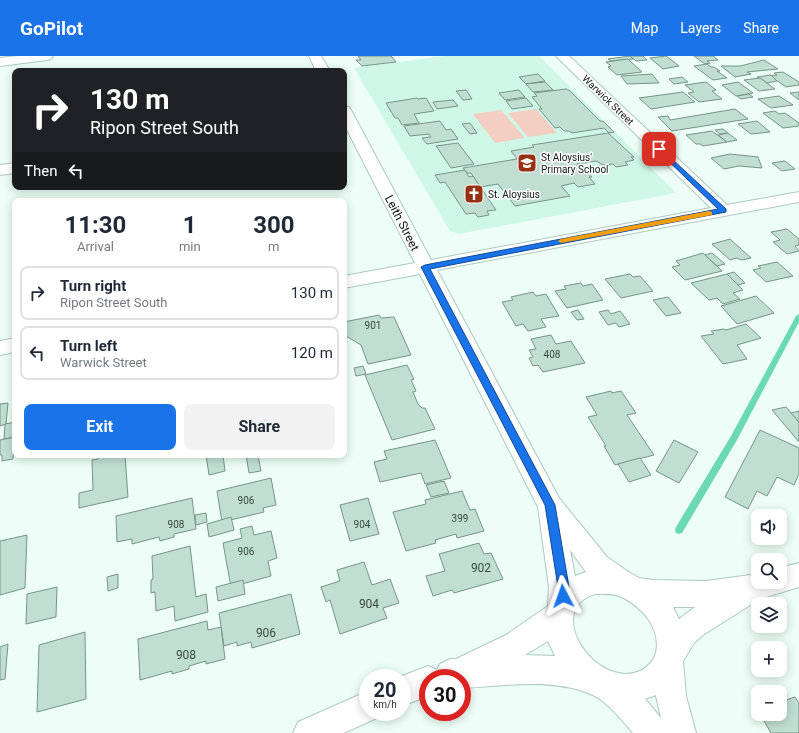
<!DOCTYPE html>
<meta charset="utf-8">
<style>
:root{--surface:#fff;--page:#f2f2f3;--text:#1f2937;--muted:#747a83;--line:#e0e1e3;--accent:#1a73e8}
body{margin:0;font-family:Roboto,sans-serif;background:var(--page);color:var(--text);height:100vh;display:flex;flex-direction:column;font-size:15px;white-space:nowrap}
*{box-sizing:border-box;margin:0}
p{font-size:13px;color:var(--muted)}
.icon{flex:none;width:22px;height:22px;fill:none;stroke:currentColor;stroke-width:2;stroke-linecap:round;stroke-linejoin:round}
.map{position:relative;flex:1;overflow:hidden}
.panel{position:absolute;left:12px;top:142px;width:335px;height:260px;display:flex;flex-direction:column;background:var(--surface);border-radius:8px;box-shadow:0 2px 10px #0003}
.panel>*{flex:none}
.top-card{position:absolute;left:12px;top:12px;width:335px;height:122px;border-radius:8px;box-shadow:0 2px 10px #0003;background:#202124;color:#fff;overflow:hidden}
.controls{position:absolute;left:751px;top:453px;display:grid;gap:8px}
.controls a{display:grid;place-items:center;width:36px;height:36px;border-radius:8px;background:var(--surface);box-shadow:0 2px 10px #0003;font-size:20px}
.speed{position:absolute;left:359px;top:613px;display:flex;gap:8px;font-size:20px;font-weight:700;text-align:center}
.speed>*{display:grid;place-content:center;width:52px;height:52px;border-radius:50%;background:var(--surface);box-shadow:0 2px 10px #0003;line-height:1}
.speed small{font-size:10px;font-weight:400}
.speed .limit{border:6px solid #d22;background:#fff;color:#111}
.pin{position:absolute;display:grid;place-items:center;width:34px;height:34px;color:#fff;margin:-17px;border-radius:8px;box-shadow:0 2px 6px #0006}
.me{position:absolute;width:44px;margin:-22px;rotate:356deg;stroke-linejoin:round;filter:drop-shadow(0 0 3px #0008)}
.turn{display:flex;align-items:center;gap:14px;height:84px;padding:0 12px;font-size:18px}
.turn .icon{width:52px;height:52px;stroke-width:2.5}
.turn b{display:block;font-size:28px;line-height:34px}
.then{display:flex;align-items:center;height:38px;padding:0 12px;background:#0003;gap:8px;font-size:15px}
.eta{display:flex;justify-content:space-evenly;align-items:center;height:68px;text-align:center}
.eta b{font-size:24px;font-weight:700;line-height:28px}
.button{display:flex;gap:8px;margin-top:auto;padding:8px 12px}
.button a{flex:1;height:46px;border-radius:8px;background:var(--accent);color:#fff;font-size:16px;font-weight:700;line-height:46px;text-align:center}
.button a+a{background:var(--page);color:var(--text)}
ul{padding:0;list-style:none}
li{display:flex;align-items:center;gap:12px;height:54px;margin:0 8px 6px;padding:0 4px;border:2px solid var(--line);border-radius:8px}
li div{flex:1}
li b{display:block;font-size:15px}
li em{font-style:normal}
header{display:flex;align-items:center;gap:24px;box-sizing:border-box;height:56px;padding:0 20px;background:var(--accent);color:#fff}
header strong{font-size:19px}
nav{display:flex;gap:22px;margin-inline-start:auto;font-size:14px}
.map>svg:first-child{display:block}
.built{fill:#cff7e7}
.green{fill:#f4cec3}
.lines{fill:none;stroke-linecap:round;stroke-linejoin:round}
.stream{fill:#6bd9b3;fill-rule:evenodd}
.building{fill:#c0ded2;stroke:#789489}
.minor-casing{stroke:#accabd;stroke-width:2}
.tertiary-casing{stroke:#accabd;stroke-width:2}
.minor{fill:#fff;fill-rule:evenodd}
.tertiary{fill:#fff;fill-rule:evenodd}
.route{fill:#1a73e8;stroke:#114b97}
.slow{fill:#f59e0b}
.labels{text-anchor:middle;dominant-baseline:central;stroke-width:3;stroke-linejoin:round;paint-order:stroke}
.far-street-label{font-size:10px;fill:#0d1814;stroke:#fff}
.far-poi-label{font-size:10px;fill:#0d1814;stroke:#fff;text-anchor:start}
.number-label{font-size:10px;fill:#3a4a44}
.street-label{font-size:12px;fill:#0d1814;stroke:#fff}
.near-number-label{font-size:12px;fill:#3a4a44}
</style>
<header>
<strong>GoPilot</strong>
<nav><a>Map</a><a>Layers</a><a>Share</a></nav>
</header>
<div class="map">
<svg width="799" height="677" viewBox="0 0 799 677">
<rect width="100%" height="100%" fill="#ecfef7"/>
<path class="built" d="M445,0H539L676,137L459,178L450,175L354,12Z"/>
<g class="green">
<path d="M536,53L556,76V77L528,81L508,57Z"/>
<path d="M501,54L524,81V82L495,87L473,58Z"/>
</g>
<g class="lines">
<path class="stream" d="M799,258V266L737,384L682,477L679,478L676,477L675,474L676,471L731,380L796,260Z"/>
</g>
<g class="building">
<path d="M358,0H391L396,6L362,10L356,4H361Z"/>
<path d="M630,0H643L647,4L636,5Z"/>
<path d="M630,0L633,3L611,5L608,3Z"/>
<path d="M666,0L679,10L663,13L650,2Z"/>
<path d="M694,0H713L718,4L707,5L710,7L705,8Z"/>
<path d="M628,3L642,16L617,19L608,11L611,10L606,6Z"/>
<path d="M764,4L778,13L747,16L751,18L735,21L721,10H740Z"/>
<path d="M707,8L711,11H714L720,15H717L727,22L713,24L694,10Z"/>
<path d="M783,16L799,26V29L786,31L770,20L777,19L774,17Z"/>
<path d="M538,18L545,25L526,28L519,21Z"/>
<path d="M652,18L659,27L627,28L621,20Z"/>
<path d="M771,19L777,25L767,27L757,21Z"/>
<path d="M682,21L688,26L674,28L669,23Z"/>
<path d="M760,22L767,27L775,33L759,35L744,24Z"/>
<path d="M545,26L553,34L533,36L526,28Z"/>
<path d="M706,26L716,34L712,35L722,43L699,46L688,37L694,36L685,29Z"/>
<path d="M738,26L753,37L736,40L722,29Z"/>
<path d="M566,33L570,35L600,65H603L614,76L609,77L604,72L572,77L569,75H564L560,71L555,72L539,53H542L532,41L537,40L534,37Z"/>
<path d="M466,34L472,43L463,44L456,35Z"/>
<path d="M519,34L525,41L505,44L499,37Z"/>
<path d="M683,36L695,46L651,53L639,42Z"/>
<path d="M799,36V44L790,37Z"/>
<path d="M749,38L753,41L741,43L737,40Z"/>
<path d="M779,40L793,49L771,52L758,43Z"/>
<path d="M417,42L418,43L426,42L434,55L414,58L419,67L402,69L398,62H395L386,47Z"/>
<path d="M526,42L533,50L512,53L506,45Z"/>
<path d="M453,44L458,50L437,53L433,46Z"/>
<path d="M735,53L748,63L672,75L658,61L668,60L670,64Z"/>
<path d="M775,55L779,58L785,57L799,67V70L783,72L763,57Z"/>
<path d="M440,65L446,74L451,73L458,83L427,88L422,82L431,81L429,78L410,80L404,70Z"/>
<path d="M757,65L770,76L751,78L738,68Z"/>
<path d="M470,67L477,77L470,78L462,68Z"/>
<path d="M723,73L728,77L720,78L715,74Z"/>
<path d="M712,75L727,86L703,90L700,88H696L686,79Z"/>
<path d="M608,77L634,101H631L634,104L625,106L628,109L616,111L613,108L603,109L596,105L577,108L584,115H587L592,121H589L595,128L578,131L574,127L561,130L570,140L515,150L498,128L480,131L471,117H467L463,112L517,103L511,95L534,91L532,89Z"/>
<path d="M728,77L737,84L727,86L718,79Z"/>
<path d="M458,87L474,108L451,112L436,90Z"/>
<path d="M730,98L758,101L762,112L739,110L724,113L711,102Z"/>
<path d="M785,105L795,113L782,115L772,107Z"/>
<path d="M465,114L469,121L473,120L496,154L487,155L489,159L478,161L475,157L466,158L445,126L440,127L435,119Z"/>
<path d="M787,173L799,183V189L795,190L799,195L787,198L773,186L780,184L771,176Z"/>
<path d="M730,183L751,202L742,204L736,202L730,204L712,188Z"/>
<path d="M703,197L722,215L685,224L672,211L680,209L676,205Z"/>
<path d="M712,197L725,208L717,210L705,199Z"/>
<path d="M777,206L793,220L766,226L753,214L761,212L758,210Z"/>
<path d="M734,216L745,227L738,229L727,218Z"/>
<path d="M630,218L633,221L640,220L653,235L621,242L605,223Z"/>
<path d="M727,218L743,234L733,237L740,243L723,248L717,242L709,244L691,227Z"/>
<path d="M581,227L583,230L592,228L603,244L567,252L555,235L566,233L564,230Z"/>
<path d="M533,236L536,240L546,238L559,260L541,263L546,271L528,275L523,268L516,270L502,246L513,244L511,241Z"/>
<path d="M756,240L774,257L737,268L721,250Z"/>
<path d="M668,241L681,257L666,260L653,244Z"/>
<path d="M578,254L584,263L577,264L571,256Z"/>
<path d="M608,254L611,258L620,255L630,268L619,271L616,267L608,269L599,256Z"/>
<path d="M379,259L381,262L394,261L411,299L368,308L361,289L346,280L344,274V266Z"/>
<path d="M746,268L761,282L737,289L747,303L723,308L701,280L714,278L711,275L724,273L726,274Z"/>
<path d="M551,279L556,288L571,285L585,307L543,316L538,309L533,310L529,302L533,301L529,294L536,293L531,283Z"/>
<path d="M407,309L414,323L411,324L416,335L413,336L418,348L422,352H425L435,373L392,384L365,319Z"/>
<path d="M363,310L366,318L356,320L354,312Z"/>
<path d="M611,335L612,337L621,335L636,357L627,359L654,399L615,409L604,390H606L588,361L597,359L586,341Z"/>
<path d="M8,347L6,368L0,370V348Z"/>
<path d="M786,351L799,366V386L772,354Z"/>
<path d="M799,355V366L791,357Z"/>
<path d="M15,366V381L4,383L5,368Z"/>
<path d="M760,374L799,392V418L794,429L777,421L767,440L757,435L748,453L725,441Z"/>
<path d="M15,381L13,403L2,405V399H0V384Z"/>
<path d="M435,384L451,422L425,428L421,417L380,426L374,406L387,403L384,395Z"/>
<path d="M674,384L698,396L679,427L656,415Z"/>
<path d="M98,399H125L128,441L79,452V437L93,434L92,404L98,403Z"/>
<path d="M206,399H223L225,415L209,419Z"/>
<path d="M246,399H258L261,415L249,417Z"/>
<path d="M640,402L651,419L629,426L618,408Z"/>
<path d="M271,422L276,449L263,452L264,456L222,466L217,435Z"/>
<path d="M444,425L449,437L431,441L426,429Z"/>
<path d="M462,435L470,454L475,453L484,475L457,482L456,478L435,484L436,487L406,495L393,456L426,448L425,444Z"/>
<path d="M192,442L196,473L174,478V481L160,485L159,481L132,488V483L117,486L116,460Z"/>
<path d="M368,442L379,478L350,485L340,449Z"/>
<path d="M206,457L207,466L196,469L195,459Z"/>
<path d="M231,461L234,474L209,481L207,468Z"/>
<path d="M252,470L254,479L271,475L277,502L268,505L271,520L231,531L223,487L242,482L240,473Z"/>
<path d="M27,479L25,532L0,539V485Z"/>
<path d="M479,487L484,498L491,497L503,523L454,537L452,534L433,540L426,520L445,515L439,498Z"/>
<path d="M190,490L196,541L206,538L208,556L175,565L174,550L156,555L155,536L151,537V524L153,523L152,500Z"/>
<path d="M364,506L372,529L390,523L399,547L383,552L387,562L340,578L330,544L326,546L321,531L340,525L337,514Z"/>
<path d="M118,518V532L108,535L107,521Z"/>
<path d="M243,524L245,538L218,545L216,531Z"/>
<path d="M57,531L56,561L26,568L27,538Z"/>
<path d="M291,538L300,578L252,592L251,586L237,590V586L224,590L219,557Z"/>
<path d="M207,565L208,574L221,571L225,603L206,608V605L189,610V613L172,618V615L140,624L138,583Z"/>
<path d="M85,576L86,643L37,656L39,589Z"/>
<path d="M8,588L5,623L0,624V591Z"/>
<path d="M795,641L799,647V677H771L760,658H780V646Z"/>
</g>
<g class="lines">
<g class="minor-casing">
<g id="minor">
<path d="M309,0H321L330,15H316Z"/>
<path d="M556,0H569L727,149L799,136V146L437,214L559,442L607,501L627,515L639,522L653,524L706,525L758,518V526H780V512L799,507V531L756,544L755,546L703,579L694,587L683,605L686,640L696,677H633C624,666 605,644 593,639C553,621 504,630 462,632V622H428V640L402,650V622H397L428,610L437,614L440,608L450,603H456L506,579L548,550L549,531L538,451L420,218L344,232V220L415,207L344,68V50L349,51L351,54L431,204L711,152ZM570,494L586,516L575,520ZM595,538C604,538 614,537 622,541C643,552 661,572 656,597C654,604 647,612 640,615C596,634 542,554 595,538ZM673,551H695L679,563ZM548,585L555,600L525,599ZM656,639V640L661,662L645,643Z"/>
<path d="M15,107V117L0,119V109Z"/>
<path d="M15,282V296L0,299V285Z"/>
<path d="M368,635V656H381L379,661L344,677H293L298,666Z"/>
</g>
</g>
<g class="tertiary-casing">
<path id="tertiary" d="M17,0H53L51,3L47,4L0,10V2Z"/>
</g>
<use href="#minor" class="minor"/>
<use href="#tertiary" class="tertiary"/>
</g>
<path class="route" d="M659,91L726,153V156L430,213L555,449L569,531L567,544L563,546L559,544L558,540V531L545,449L421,211L425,209L718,153L657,94V92Z"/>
<path class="slow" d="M709,155L712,156V159L561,187L558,185L561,183Z"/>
<defs>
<g id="school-square" transform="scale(1)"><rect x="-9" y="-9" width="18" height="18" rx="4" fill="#983111" stroke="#fff"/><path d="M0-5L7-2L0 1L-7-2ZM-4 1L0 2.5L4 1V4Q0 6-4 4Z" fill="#fff"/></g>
<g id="church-square" transform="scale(1)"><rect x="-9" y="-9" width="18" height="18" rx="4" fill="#983111" stroke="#fff"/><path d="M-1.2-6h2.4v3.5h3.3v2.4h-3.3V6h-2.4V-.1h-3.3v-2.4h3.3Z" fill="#fff"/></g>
</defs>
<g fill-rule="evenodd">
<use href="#school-square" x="527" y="107"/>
<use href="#church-square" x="474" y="138"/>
</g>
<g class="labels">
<g class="far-street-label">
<text transform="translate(608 44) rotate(44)">Warwick Street</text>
</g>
<g class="far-poi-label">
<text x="541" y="101">St Aloysius'<tspan x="541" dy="12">Primary School</tspan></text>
<text x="488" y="138">St. Aloysius</text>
</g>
<g class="number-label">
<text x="373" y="269">901</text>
<text x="552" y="298">408</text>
<text x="246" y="444">906</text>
<text x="460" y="462">399</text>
<text x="176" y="468">908</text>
<text x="362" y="468">904</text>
<text x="246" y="495">906</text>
</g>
<g class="street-label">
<text transform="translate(402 167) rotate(63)">Leith Street</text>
</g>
<g class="near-number-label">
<text x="481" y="512">902</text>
<text x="369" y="548">904</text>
<text x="266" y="577">906</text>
<text x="186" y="599">908</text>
</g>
</g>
</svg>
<div class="controls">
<a><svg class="icon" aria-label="sound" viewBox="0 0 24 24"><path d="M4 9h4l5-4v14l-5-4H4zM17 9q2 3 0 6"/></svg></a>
<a><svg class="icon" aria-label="search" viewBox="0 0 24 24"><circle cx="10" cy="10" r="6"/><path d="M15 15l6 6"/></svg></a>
<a><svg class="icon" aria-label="layers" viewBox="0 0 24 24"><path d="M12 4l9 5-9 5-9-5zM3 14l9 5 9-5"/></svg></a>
<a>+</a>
<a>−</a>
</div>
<div class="speed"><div>20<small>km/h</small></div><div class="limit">30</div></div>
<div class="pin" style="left:659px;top:93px;background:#d93025"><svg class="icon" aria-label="arrive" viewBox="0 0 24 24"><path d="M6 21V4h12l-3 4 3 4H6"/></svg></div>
<svg class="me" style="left:563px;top:540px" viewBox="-20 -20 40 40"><path d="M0-17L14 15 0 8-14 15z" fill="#1a73e8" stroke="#fff" stroke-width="4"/></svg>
<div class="top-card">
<div class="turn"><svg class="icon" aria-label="right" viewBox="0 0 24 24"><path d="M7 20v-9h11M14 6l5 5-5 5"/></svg><div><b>130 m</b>Ripon Street South</div></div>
<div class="then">Then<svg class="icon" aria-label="left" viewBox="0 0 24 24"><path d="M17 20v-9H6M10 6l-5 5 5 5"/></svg></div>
</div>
<section class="panel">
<div class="eta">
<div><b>11:30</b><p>Arrival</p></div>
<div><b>1</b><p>min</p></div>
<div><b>300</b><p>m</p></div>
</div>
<ul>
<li><svg class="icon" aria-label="right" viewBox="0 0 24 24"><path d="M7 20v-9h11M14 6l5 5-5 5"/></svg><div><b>Turn right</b><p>Ripon Street South</p></div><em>130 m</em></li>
<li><svg class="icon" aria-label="left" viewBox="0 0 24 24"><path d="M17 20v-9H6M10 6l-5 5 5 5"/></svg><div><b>Turn left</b><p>Warwick Street</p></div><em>120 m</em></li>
</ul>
<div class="button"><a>Exit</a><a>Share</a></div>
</section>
</div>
